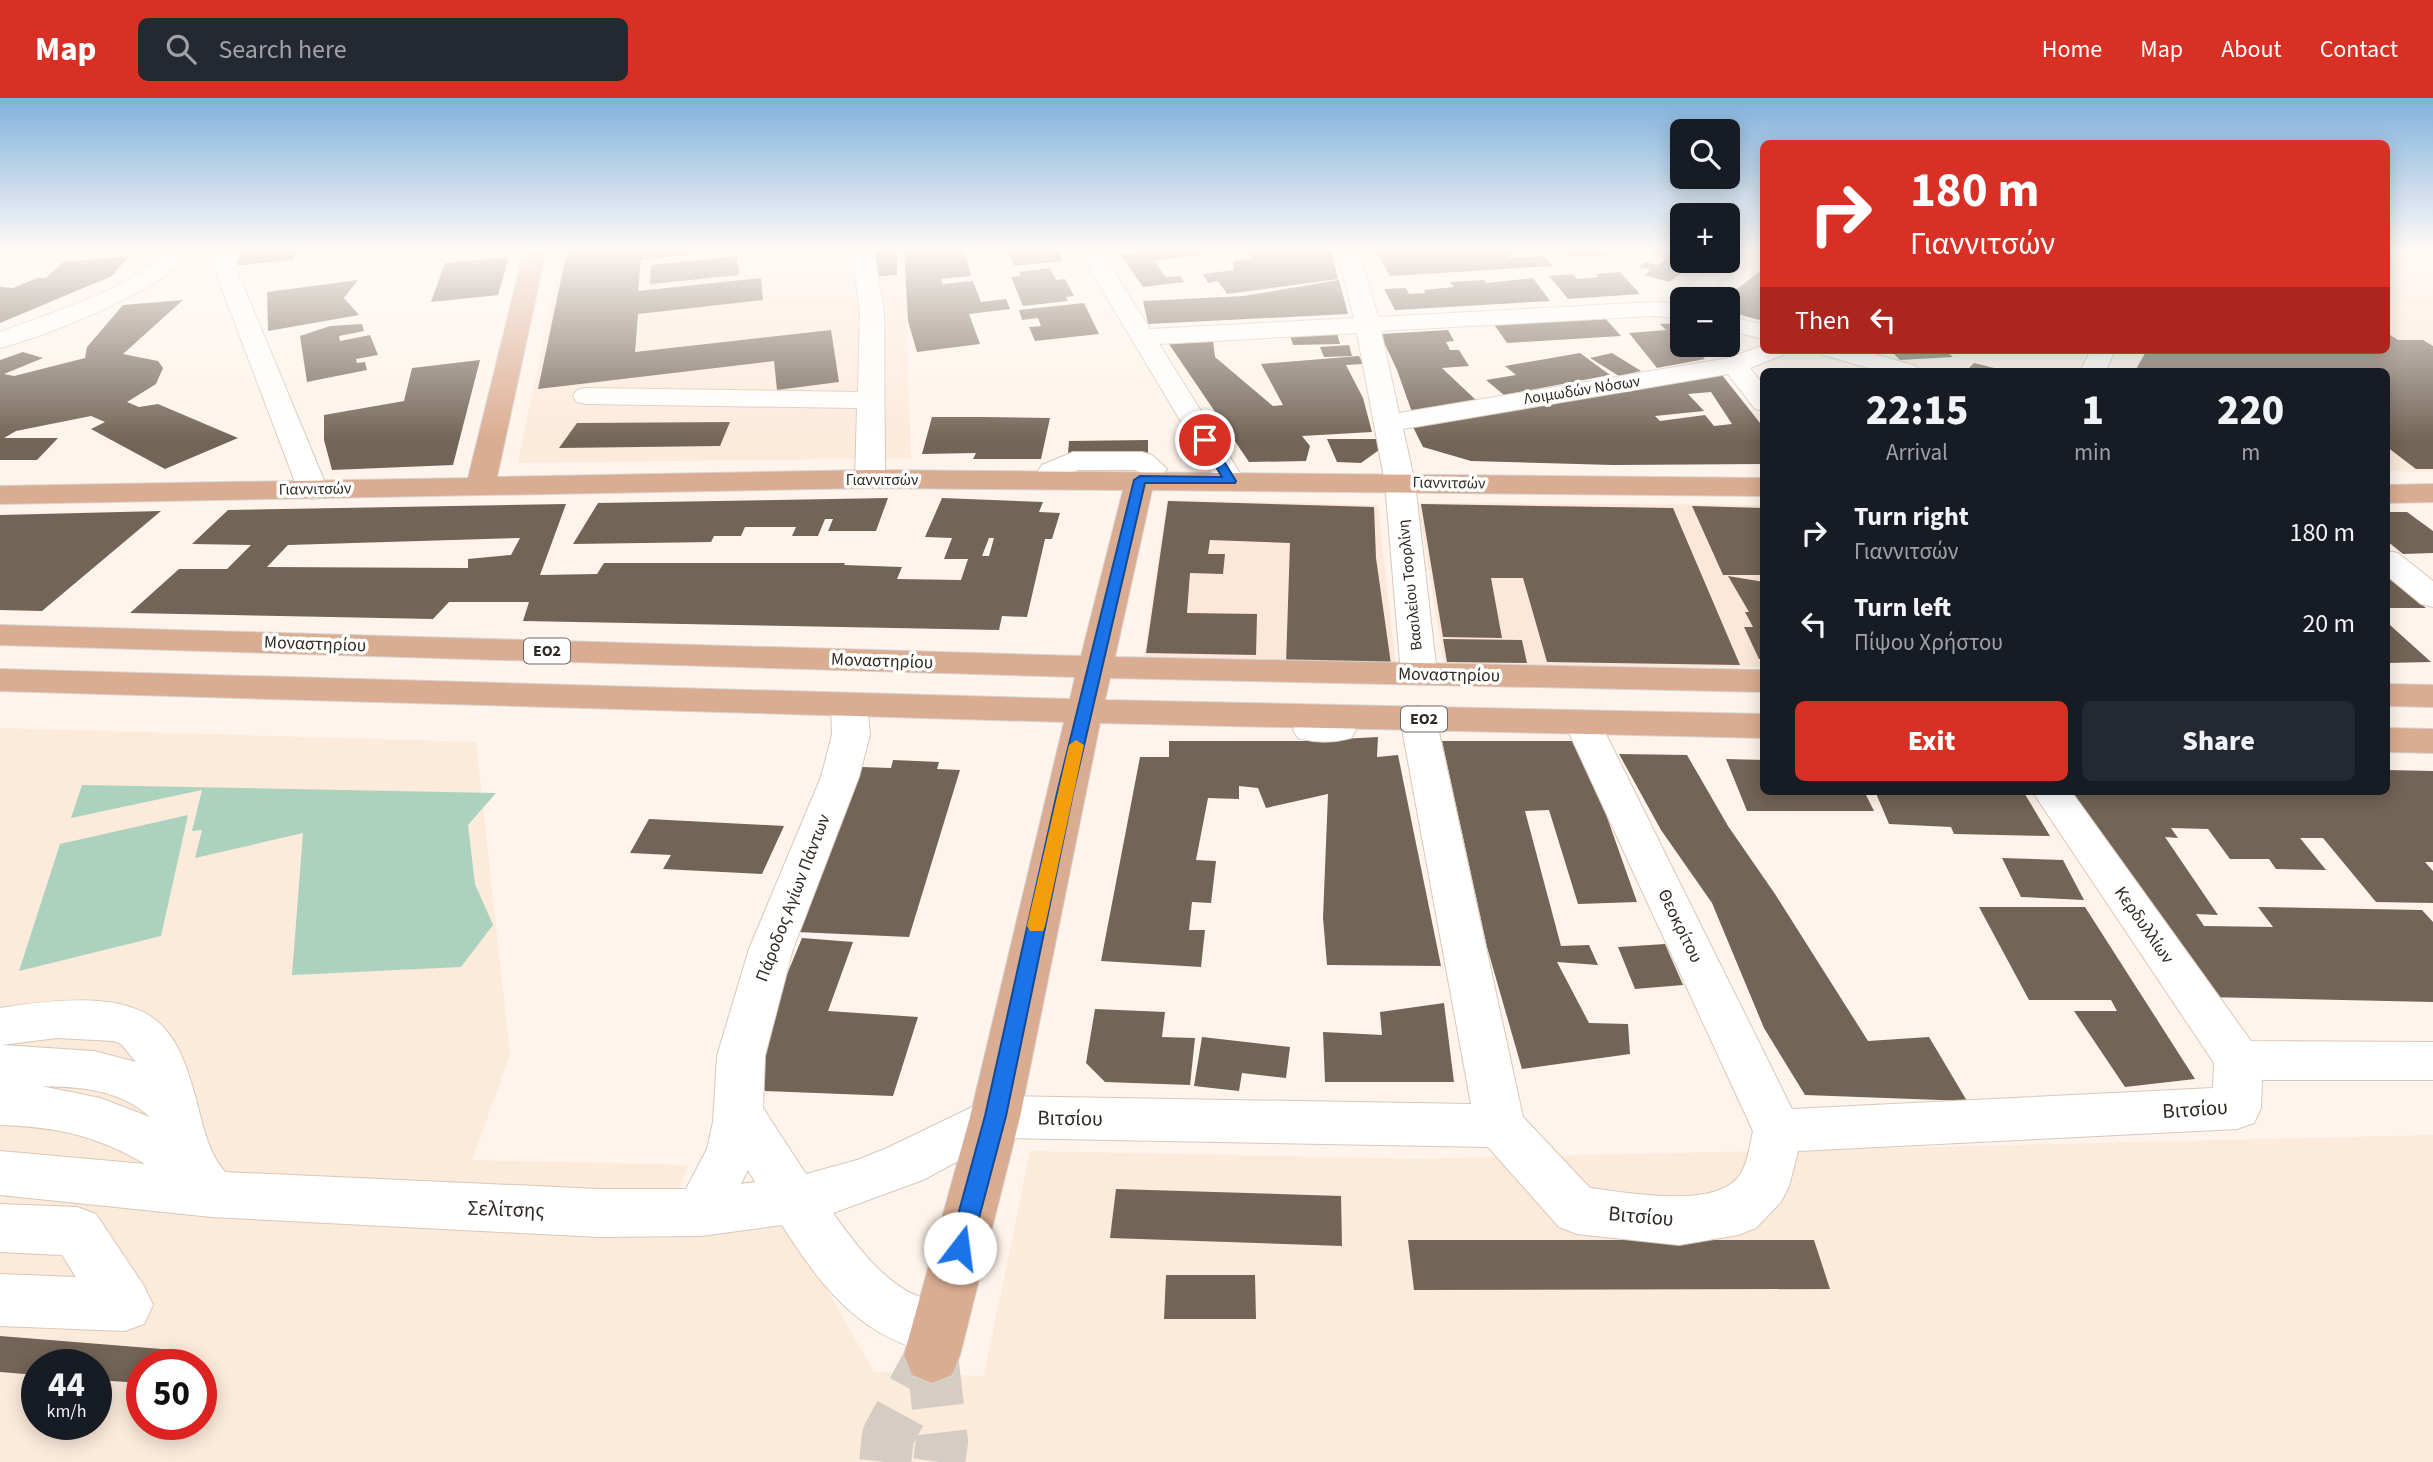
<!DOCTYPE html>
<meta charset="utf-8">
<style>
:root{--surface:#171b24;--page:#242831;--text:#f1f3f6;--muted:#9ea1a6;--accent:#d93025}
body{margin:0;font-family:"Source Sans 3",sans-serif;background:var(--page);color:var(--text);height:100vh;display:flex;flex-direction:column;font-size:26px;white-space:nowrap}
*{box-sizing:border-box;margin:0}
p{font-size:23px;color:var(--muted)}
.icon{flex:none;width:38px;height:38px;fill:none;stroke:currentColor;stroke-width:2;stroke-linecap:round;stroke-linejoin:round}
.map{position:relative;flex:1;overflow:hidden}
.side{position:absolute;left:1760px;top:270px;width:630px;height:427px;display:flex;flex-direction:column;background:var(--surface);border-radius:10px;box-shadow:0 4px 18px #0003}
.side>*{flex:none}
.top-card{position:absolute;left:1760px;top:42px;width:630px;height:214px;border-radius:10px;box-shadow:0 4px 18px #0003;background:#d93025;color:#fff;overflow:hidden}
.tools{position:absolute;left:1670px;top:21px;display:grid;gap:14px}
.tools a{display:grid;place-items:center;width:70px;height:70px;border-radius:10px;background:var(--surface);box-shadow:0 4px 18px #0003;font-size:35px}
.speed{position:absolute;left:21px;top:1251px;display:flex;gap:14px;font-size:35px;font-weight:700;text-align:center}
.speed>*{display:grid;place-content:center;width:91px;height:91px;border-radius:50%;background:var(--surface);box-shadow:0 4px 18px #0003;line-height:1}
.speed small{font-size:18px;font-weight:400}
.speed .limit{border:10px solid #d22;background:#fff;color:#111}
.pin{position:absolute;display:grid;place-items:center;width:60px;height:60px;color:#fff;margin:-30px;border:4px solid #fff;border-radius:50%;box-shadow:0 2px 7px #0007}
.me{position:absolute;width:77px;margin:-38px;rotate:15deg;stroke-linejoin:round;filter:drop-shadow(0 0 5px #0008)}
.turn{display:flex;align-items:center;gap:24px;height:147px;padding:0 35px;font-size:32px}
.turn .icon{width:91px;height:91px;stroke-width:2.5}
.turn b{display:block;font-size:49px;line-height:60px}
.then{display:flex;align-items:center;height:66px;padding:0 35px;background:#0003;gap:14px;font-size:26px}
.eta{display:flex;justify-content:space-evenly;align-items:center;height:119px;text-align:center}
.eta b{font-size:42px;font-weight:800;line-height:49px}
.primary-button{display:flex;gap:14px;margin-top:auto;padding:14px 35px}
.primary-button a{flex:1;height:80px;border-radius:10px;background:var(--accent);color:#fff;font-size:28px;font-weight:800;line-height:80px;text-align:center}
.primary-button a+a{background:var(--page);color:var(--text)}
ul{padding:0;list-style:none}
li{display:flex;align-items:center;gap:21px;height:91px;padding:0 35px}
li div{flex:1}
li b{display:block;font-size:26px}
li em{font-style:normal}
header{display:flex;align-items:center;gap:42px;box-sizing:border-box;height:98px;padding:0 35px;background:var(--accent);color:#fff}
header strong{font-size:33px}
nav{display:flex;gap:38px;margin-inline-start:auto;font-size:24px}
.search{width:490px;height:63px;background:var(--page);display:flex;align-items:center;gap:18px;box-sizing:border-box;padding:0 24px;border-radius:10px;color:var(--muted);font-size:26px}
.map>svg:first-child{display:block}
.commercial{fill:#fce7d8}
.built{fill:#fceada;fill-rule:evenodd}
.green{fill:#acd2bf}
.building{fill:#726456;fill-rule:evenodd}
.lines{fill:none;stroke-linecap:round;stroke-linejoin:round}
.major-tunnel{stroke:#d5ccc3;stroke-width:52;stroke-dasharray:52 26;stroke-linecap:butt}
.minor-casing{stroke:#d8c8b9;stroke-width:2}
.major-casing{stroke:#d6d4d3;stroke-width:2}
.minor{fill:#fff;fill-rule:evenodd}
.major{fill:#daac91;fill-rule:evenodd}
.route{fill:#1a73e8;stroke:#114b97;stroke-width:2}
.slow{fill:#f59e0b}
.labels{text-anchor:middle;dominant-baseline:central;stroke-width:7;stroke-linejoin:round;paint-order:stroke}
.far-street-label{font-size:16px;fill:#302a24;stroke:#fff}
.shield{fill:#fff;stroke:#6e6a66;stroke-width:2}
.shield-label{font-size:16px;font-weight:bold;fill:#302a24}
.street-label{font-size:18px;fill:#302a24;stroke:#fff}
.near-street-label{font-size:21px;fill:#302a24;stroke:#fff}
</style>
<header>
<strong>Map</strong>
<div class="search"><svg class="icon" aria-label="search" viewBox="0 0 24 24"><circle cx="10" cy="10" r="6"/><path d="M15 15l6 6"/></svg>Search here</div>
<nav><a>Home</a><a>Map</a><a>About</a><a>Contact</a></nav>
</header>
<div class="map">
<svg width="2433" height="1364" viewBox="0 0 2433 1364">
<rect width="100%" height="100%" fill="#fef4eb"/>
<g class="commercial">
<path d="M2387,153H2433V209L2387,179Z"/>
<path d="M1167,402L1378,407L1396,570L1143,564Z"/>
<path d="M1418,405L1764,407V569L1445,571Z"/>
</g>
<g class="built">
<path d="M561,153H904L911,360L518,365Z"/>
<path d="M2387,179L2433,209V374L2387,373V273H2134L2143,252H2387Z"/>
<path d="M0,630L476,644L510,957L472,1062L688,1067L667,1125L790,1126L874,1274L984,1278L1030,1053L1418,1061L2433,1037V1364H0ZM37,1267H96V1326H37ZM142,1267H201V1326H142Z"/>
</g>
<g class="green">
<path d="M82,687L496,695L468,727L475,786L493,827L461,869L292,877L303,735L195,760L202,732L192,733L202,692L71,720Z"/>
<path d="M188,717L161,838L19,873L60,746Z"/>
</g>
<g class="building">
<path d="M241,153H298L293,162L232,168Z"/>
<path d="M567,153H717L641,162L638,193L761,180L763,202L638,216L635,254L831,232L839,284L777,292L774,263L538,291Z"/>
<path d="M897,153V177L870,179L871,155Z"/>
<path d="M904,153H965L971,178L941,181L943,186L973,183L981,204L1006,201L1010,211L969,216L980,246L917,254L908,223Z"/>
<path d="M1009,153H1058L1062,163L1014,168Z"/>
<path d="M1147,153H1223V154L1154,163L1166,179L1180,178L1184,184L1143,189L1121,157Z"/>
<path d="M1246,153H1331L1338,181L1227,196L1218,183L1208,185L1203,176L1234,172L1233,163L1252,160Z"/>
<path d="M1376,153H1545L1507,157L1510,160L1544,158L1553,168L1390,178Z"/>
<path d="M1566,153H1631V155L1572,159Z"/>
<path d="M1651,153H1682V163H1699L1669,184L1644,177L1651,172L1639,169L1645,164L1657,167L1670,159Z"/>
<path d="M129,158L112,178L0,225V189L13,190L37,180H46L63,164Z"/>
<path d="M737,158L739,177L650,186L651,167Z"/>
<path d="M509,159L498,197L431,204L445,165Z"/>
<path d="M1050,170L1056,182L1065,181L1074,198L1066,199L1068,203L1023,208L1011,179L1021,178L1019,174Z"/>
<path d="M1764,170V218L1759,222L1727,213V201H1724Z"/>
<path d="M1620,174L1640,196L1568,201L1549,178L1573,176L1577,181L1599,179L1596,176Z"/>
<path d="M1533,180L1550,203L1395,212L1384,191L1406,190L1409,196L1425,195L1424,192L1454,189L1450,184L1484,182L1486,185Z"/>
<path d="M358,182L344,200L359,217L268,233L267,194Z"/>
<path d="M1339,182L1348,216L1148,226L1143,203L1243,198Z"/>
<path d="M183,202L123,256L158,263L163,270L156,286L127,304L139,309L158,306L238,340L165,371L91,331L105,324L91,318L16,333L4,340H58L37,362H0V262L23,254L43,260L4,276L14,278L85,260L87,249L123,207Z"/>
<path d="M1084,205L1099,236L1035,243L1029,229L1041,228L1038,220L1022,222L1019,212Z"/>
<path d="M1604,219L1621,238L1507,245L1493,225Z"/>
<path d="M1682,225V247H1691L1705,261L1657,270L1629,235L1666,232L1660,226Z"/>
<path d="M362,226L364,233L339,238L340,243L370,237L378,257L356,261L357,265L365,264L367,272L307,284L300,238L330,228Z"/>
<path d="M1448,232L1454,243L1446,244L1450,252H1459L1469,268L1442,270L1478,304L1413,317L1397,272L1380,236Z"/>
<path d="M1337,235L1340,246L1293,247L1290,237Z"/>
<path d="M2387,235L2398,242H2423L2433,248V371H2416L2387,349V273H2135L2147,252H2387Z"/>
<path d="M1213,243L1215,259L1273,308L1283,307L1261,266L1359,258L1363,266L1346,267L1363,300L1372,334L1302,338L1310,348L1306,363L1249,364L1169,246Z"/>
<path d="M1349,247L1352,258L1324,259L1320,249Z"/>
<path d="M1890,252H1944L1953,259L1900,262Z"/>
<path d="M1580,255L1610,277L1504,297L1486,282L1516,277L1505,268Z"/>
<path d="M1612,255L1641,273L1619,278L1590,260Z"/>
<path d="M480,262L453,367L332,372L324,342V317L404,303L412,270Z"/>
<path d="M1974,265L2002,272V273H1966Z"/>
<path d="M1722,277L1764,330V366L1613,367L1471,363L1423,349L1412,327ZM1711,294L1732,326L1714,328L1705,317L1660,323L1655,318L1704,313L1688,296Z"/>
<path d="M932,319H984L1050,320L1041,361H973L976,355L922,356Z"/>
<path d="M730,324L720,348L559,350L577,325Z"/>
<path d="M1327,341H1378L1379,352L1361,365L1337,364Z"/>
<path d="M1148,342V355H1068L1069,343Z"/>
<path d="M888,400L876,433H828L833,421H825L818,438H792L796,429H745L741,438H714L711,444L573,446L598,405Z"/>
<path d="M942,400L1043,404L1039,414L1060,415L1052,441H1045L1027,519L1002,518L999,532L523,523L529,504H449L433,521L130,515L179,471H227L251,447L192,446L228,412L566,406L540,477L597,476L604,465H845L844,467L902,469L897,481L961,482L968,461H944L952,440L925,439ZM520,440L511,457L468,461V470L267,469L288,447ZM989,440H994L989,458H982Z"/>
<path d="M1168,403L1374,409L1376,460L1391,566H1286L1290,445L1210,442L1208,456H1225L1223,476L1190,475L1187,515L1257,516L1256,557L1146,555Z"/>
<path d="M1421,406L1673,410L1740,567L1547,564L1523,480H1491L1502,540L1443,539Z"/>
<path d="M1692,408L1764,410V477H1723Z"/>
<path d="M161,413L42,513L0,512V417Z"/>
<path d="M2387,414H2407L2433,433V455L2403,456L2387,443Z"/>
<path d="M1728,478L1764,484V561H1759L1744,529H1753L1745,514H1749Z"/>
<path d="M2387,479L2426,510H2387Z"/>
<path d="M2387,527H2390L2431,564L2387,565Z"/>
<path d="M1443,541L1522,542L1527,565L1447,564Z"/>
<path d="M1378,639L1377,659L1398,657L1441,868L1327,867L1323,820L1328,696L1266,710L1258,690L1239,688V701L1208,700L1196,762L1216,763L1211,805L1192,804L1189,832H1205L1201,869L1101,863L1140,659H1169V643H1303Z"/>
<path d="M1442,643H1580L1637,804L1578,806L1549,712L1525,713L1561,848L1589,847L1598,867L1557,864L1589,925L1628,926L1630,956L1522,971L1487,849Z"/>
<path d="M1619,656L1687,657L1728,728L1775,796L1868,943L1929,939L1967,1003L1805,997L1764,930L1712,805L1661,732Z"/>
<path d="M1726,661L1764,662V693H1864L1874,713H1747Z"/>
<path d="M893,662L939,664L937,671L960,672L909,839L797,834L861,669L891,670Z"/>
<path d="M2387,672L2433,673V764H2425L2433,773V805L2376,804L2323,740H2300L2326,772L2276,771L2269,761H2230L2208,731L2171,730L2178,740L2165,739L2218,817L2196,816L2204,828L2273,829L2258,809L2422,812L2433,824V904L2204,899L2060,693H2387Z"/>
<path d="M1875,693H2023L2050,738L1954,736L1951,729L1889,726Z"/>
<path d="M649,721L784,728L762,776L663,771L671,757L630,755Z"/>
<path d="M2002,760L2063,762L2084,802L2021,799Z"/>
<path d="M1979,809H2085L2195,981L2125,989L2074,913H2117L2111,902H2029Z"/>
<path d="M802,840L853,844L828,913L918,919L893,998L765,993L757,972L774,908Z"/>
<path d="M1665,846L1683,887L1635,891L1618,849Z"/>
<path d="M1444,905L1454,984H1325L1323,934L1382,937L1380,914Z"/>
<path d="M1095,911L1165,914L1162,939L1195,940L1190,987L1105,984L1086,965Z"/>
<path d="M1202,939L1290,949L1286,980L1242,975L1239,993L1194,988Z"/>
<path d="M1116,1091L1341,1098L1342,1148L1110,1140Z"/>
<path d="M1408,1142H1814L1830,1191L1414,1192Z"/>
<path d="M1166,1177H1255L1256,1221H1164Z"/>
<path d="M0,1238L174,1252L165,1267H142V1285L96,1282V1267H37V1277L0,1274Z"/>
</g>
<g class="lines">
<g class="major-tunnel">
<path d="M932,1257L942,1344L939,1364"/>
<path d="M885,1364L888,1338L932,1257"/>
</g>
<g class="minor-casing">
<g id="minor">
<path d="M168,153H192C166,191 45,239 0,250V234C56,213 123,194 168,153Z"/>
<path d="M218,153H240L236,170L328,392L323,398L313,401L303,398L298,392L214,170Z"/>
<path d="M852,153H874L884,214L885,381L880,387L870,390L860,387L855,381L857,310L586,306L577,304L573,298L577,292L586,290L858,294L860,214Z"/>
<path d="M1079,153H1101L1150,231L1354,220L1337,153H1359L1378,219L1653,204L1676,205L1673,201L1677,196L1722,163H1727V159L1736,153H1761L1700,201H1682V220L1653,218L1381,233L1399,315L1729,260L1764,247V252H1786L1783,257L1750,270L1764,288V313L1755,311L1728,276L1403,331L1415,385L1437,576L1431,584L1419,587L1407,584L1401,576L1385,385L1357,235L1159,246L1245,383L1240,389L1230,392L1220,389Z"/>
<path d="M1727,218L1764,227V241L1727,232Z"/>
<path d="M1820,252H1860L1916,268L1920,273H1879L1823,257Z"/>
<path d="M2091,252H2115L2106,273H2080Z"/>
<path d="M1073,354H1142L1152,357L1167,371L1163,377L1153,380L1135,372H1078L1052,382L1042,379L1038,373L1042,367Z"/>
<path d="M2387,453L2398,455L2433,483V509L2421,506L2387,478Z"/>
<path d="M849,595L862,598L867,606L870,637L859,679L793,851L765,958L763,1010L806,1076L857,1062L887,1050L995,998L1471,1006L1400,620L1405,612L1418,608L1431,612L1436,620L1523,1019L1590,1090C1626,1094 1719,1113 1741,1075C1748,1064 1750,1046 1753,1033L1564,624L1569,616L1582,612L1595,616L1600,624L1792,1011L2213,990L2214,965L2032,693H2071L2251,943L2433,944V982H2262L2261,1010L2254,1025L2237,1031L1798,1053L1789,1088L1781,1104L1756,1130L1738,1137L1679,1147L1577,1136L1559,1129L1488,1049L1001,1040L923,1082L833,1115C854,1144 881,1182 915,1197C929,1202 944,1204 958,1210L966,1229L958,1248L938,1256C861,1241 822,1190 782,1127L701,1138L599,1139L212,1119L0,1097V1053L145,1066C96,1037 56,1029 0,1027V910C46,903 131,890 165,931C180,947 188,973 194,994C202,1021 206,1052 225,1074L599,1091H686L707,1051L713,1024L717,958L749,851L821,679L832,637L831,606L836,598ZM57,940L114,943L121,946L136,964L94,953L1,947ZM41,988C80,989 119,991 150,1019L100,1000ZM748,1072L755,1084L741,1086Z"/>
<path d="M1311,620H1338L1351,624L1356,632L1351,640C1333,645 1316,645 1298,640L1293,632L1298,624Z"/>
<path d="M0,1106L77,1109L96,1116L144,1188L153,1207L144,1226L125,1233L0,1228V1176L76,1179L62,1157L0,1154Z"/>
</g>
</g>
<g class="major-casing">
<g id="major">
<path d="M524,153H546L497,379L870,372L1764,380V398L1152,392L1115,559L1764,572V594L1110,580L1105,602L1764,616V640L1100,625L1020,1019L960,1257L952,1277L932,1285L912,1277L904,1257L970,1019L1064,624L0,593V571L1070,601L1075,579L0,547V527L1081,558L1123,392L870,390L0,406V388L468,380Z"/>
<path d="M2433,386V404L2387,405V387Z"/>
<path d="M2387,586L2433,587V609L2387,608Z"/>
<path d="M2387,630L2433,631V655L2387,654Z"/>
</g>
</g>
<use href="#minor" class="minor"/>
<use href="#major" class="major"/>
</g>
<linearGradient id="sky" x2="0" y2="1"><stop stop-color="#7fb1dc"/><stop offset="0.44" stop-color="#fffaf6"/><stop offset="1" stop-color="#fffaf6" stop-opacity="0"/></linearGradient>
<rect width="2433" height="344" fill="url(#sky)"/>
<path class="route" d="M1205,338L1211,342L1236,383L1235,385H1145L1073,695L1006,1018L971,1150L967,1157L960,1160L952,1157L949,1150L985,1018L1057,695L1134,382L1140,378L1222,379L1200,342Z"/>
<path class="slow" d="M1076,642L1084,647L1045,828L1043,833H1030L1027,828L1069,647Z"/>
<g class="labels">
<g class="far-street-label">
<text transform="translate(1582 292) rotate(-9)">Λοιμωδών Νόσων</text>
<text x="882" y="382">Γιαννιτσών</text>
<text transform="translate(1449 385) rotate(1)">Γιαννιτσών</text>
<text transform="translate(315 391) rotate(-1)">Γιαννιτσών</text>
<text transform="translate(1410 487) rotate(-96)">Βασιλείου Τσορλίνη</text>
</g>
<g class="shield">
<rect x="524" y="540.5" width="46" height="25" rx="5"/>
<rect x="1401" y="608.5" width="46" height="25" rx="5"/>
</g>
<g class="shield-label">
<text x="547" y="553">ΕΟ2</text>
<text x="1424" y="621">ΕΟ2</text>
</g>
<g class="street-label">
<text transform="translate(315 546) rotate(2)">Μοναστηρίου</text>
<text transform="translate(882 563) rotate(2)">Μοναστηρίου</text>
<text transform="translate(1449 577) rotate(1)">Μοναστηρίου</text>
<text transform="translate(793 800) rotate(-69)">Πάροδος Αγίων Πάντων</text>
<text transform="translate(2144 827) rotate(55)">Κερδυλλίων</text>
<text transform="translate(1680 828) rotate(64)">Θεοκρίτου</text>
</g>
<g class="near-street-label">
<text transform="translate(2195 1011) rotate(-4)">Βιτσίου</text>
<text transform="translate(1070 1020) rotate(1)">Βιτσίου</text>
<text transform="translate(506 1111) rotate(2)">Σελίτσης</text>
<text transform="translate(1641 1118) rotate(5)">Βιτσίου</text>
</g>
</g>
</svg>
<div class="tools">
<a><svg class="icon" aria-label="search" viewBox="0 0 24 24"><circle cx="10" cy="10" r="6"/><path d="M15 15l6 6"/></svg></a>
<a>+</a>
<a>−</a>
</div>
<div class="speed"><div>44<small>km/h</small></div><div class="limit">50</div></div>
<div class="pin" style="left:1205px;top:342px;background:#d93025"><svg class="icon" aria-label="arrive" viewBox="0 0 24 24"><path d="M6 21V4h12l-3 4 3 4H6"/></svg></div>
<svg class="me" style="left:960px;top:1150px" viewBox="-20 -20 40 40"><circle r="19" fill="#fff"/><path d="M0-13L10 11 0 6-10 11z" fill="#1a73e8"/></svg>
<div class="top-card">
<div class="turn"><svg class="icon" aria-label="right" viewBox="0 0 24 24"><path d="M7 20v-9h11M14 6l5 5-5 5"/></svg><div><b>180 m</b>Γιαννιτσών</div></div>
<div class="then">Then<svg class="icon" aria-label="left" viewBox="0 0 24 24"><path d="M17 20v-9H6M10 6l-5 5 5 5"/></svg></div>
</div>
<section class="side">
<div class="eta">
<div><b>22:15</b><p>Arrival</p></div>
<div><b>1</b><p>min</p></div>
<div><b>220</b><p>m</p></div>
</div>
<ul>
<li><svg class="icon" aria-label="right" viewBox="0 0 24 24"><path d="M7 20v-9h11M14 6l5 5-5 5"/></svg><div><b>Turn right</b><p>Γιαννιτσών</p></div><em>180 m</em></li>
<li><svg class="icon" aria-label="left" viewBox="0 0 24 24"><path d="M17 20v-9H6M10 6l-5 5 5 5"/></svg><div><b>Turn left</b><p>Πίψου Χρήστου</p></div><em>20 m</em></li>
</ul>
<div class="primary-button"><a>Exit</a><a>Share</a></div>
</section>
</div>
